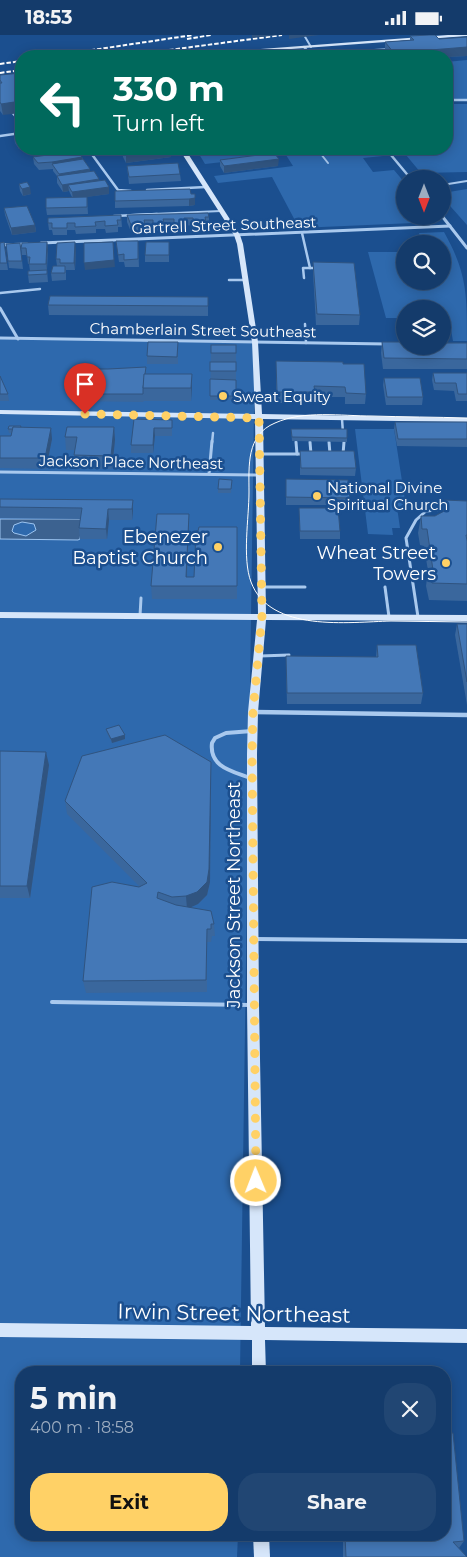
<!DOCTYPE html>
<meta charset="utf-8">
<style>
:root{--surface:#143b6b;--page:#214673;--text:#f1f3f6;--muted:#9dadc1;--line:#33557e;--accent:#ffd166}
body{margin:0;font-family:Montserrat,sans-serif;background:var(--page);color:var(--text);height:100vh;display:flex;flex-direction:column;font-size:19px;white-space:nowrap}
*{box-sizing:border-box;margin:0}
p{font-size:16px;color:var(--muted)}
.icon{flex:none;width:28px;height:28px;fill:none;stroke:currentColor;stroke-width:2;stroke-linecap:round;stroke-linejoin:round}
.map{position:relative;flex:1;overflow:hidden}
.side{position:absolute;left:15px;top:1331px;width:436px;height:175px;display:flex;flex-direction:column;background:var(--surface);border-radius:20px;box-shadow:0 2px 12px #0003,0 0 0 1px var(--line)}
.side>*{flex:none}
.top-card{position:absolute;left:15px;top:15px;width:438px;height:105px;border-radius:20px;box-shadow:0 2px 12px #0003,0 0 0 1px var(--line);background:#00695c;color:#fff;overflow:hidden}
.needle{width:32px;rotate:180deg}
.controls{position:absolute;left:396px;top:135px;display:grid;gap:10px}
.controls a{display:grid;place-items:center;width:55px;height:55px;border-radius:50%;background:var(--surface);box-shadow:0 2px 12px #0003,0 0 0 1px var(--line);font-size:25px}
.pin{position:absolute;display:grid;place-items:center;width:42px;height:42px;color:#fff;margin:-51px -21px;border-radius:50% 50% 50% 0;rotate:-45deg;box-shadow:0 0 5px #0007}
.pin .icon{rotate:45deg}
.me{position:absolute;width:55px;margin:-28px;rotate:359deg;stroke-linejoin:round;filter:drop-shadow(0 0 4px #0008)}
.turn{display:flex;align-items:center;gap:18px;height:105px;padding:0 15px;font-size:22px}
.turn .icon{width:65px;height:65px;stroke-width:2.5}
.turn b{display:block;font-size:35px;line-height:42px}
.round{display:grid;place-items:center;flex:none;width:52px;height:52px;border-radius:20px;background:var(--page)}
.head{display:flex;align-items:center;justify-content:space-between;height:85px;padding:0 15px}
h1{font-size:30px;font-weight:700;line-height:38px}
.primary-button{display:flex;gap:10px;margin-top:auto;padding:10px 15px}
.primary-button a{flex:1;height:58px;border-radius:20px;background:var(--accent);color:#111;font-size:20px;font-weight:700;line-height:58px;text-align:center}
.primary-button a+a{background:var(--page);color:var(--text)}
.status{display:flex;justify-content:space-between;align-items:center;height:35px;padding:0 25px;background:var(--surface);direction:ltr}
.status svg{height:14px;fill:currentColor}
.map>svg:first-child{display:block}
.green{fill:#2e69ad}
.water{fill:#3c6290;stroke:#9cc4f0;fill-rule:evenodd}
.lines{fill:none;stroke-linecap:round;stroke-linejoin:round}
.lane-far3{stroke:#a9c9ee;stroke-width:2}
.lane-far2{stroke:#a9c9ee;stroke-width:2.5}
.lane-far1{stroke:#a9c9ee;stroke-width:3}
.lane{stroke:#a9c9ee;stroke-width:4}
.street-far2{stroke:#a9c9ee;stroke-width:2.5}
.street-far1{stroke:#a9c9ee;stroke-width:3}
.street{stroke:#a9c9ee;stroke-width:4.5}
.secondary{fill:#d6e6fa;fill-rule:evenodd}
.tram{stroke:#fff;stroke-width:1}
.rail{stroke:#fff;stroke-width:2;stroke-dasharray:4.5 2;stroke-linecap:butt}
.wall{fill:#3a679d}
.shaded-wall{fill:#305480}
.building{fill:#4478b7;stroke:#305480}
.route{stroke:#ffd166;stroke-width:9;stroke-dasharray:0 16.2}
.poi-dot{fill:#ffd166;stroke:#1b4f8f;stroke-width:2}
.labels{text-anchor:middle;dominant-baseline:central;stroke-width:5;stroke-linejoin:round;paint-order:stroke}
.far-street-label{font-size:15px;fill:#fff;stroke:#1b4f8f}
.far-poi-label{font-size:15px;fill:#fff;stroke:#1b4f8f;text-anchor:start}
.poi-label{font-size:18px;fill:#fff;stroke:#1b4f8f;text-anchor:end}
.street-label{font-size:18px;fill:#fff;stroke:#1b4f8f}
.near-street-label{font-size:21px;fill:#fff;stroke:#1b4f8f}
</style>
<div class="status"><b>18:53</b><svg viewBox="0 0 49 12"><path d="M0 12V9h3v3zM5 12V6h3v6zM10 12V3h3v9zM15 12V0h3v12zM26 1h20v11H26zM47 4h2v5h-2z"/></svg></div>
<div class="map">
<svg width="467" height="1522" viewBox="0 0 467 1522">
<rect width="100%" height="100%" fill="#1b4f8f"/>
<g class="green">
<path d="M467,25V65H446V27Z"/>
<path d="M446,69H467V137L421,138L401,114H446Z"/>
<path d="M196,114H377L383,121L363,123L373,137L394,135L405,148V161L401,162L405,167V181H432L436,187L299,193L272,142L218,148L214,141L293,131L286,120L205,129Z"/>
<path d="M443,154L449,157L467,154V190L443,163Z"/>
<path d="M444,197C467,238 467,259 467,306H453L449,284H443L442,274H405V283H386L368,217H405V246H442V209H422L419,198Z"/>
<path d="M0,304L255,307L240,1337L21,1338V1500H238L237,1522H0Z"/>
<path d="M355,394H394L406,472H397L400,493H392L393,500L368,499Z"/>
</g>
<path class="water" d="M0,484H83L80,504L78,505L0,504ZM22,487L34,489L36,495L26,501L14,498L12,496L14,490Z"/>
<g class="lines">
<g class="lane-far3">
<path d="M304,0L311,12"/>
<path d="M342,17L390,14"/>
<path d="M10,75L21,88"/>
<path d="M317,114L328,128"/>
<path d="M442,150L467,146"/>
<path d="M398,157L405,156"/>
<path d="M130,180L221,176"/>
</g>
<g class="lane-far2">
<path d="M114,181L157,179"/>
<path d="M302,198L310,233"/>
<path d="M304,243L303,233H316"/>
<path d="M229,245H246"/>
<path d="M0,258L40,254"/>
<path d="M305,289L306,308"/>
<path d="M342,384L343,398"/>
<path d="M212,408L213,398"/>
</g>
<g class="lane-far1">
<path d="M296,407L297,419"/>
<path d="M310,407L311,419"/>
<path d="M329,407L330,419"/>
<path d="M261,419H303"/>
<path d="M343,419L344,407"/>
<path d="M0,437L259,440"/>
<path d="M209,439L212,406"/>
<path d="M262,552H305"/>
<path d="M385,552L389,582"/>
<path d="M140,581L141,563"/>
<path d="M418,582L406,503L416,485L426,476L447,474"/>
<path d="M260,621L289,620"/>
</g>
<g class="lane">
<path d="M250,743C232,736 209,732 212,708L215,703L226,698L252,696"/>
<path d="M255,904L467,906"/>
<path d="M52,967L250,970"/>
</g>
<g class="street-far2">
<path d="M304,12L312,21"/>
<path d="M446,65H467"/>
<path d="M0,101L21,98"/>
<path d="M88,114L118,155L131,156"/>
<path d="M386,114L411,144"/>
<path d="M147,155L206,152"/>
</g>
<g class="street-far1">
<path d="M442,181L467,213"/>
<path d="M41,208L450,191"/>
<path d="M0,210L27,209"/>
<path d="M0,273L18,304"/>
<path d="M0,303L387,309"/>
</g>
<path class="street" d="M253,677L467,680"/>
<g class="secondary">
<path d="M448,0H467V1L196,21H178L180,20Z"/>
<path d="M179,114H185L240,200L243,209L258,307L262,379L467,383V387L263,384L266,579L467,580V586L266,585L258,677L257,719L259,970L265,1292L467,1294V1308L265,1305L266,1338H252V1305L0,1302V1288L251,1291L247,970V719L248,677L257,585L0,583V577L258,579L255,384L0,379V375L255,379L252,307L237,209L234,200Z"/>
<path d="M253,1500H269L270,1522H254Z"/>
</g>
<path class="tram" d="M467,383C435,382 404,382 372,381C341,381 304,375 275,388C246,400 249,431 249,457C249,483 242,523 251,547C270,598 349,587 391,586C416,586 442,587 467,587"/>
<g class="rail">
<path d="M187,4L211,0"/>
<path d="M52,21L193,0"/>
<path d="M105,21L130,18"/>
<path d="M124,21L282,0"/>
<path d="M0,29L21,26"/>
<path d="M0,38L21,35"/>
</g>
</g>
<g class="wall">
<path d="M410,1L439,4L467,2V21L446,22V21H389L385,16V7L410,5Z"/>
<path d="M21,38L3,80L0,76V40Z"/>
<path d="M21,100V113L19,114L15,108L14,101Z"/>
<path d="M36,114H71L72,117L82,122L83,124L90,134V136L99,144V146L109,152V159L85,162H87L88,179L47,180L46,173L72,162L69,156L63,157L57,148V141L53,136V134L39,135L34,129L33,122L39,121L36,118Z"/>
<path d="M122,115L171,116V122L126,128L123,122Z"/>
<path d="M220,125L278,131L224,138L220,131Z"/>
<path d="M127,131L180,139L181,146L129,149Z"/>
<path d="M19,149L31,159L23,161L20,156Z"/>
<path d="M115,156L191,159L195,170L189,171L115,173Z"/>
<path d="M4,173L35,190L36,197L12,200L5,180Z"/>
<path d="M121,180L122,192H118V197L106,198L105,194H96V198L76,199L75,195H67V200H53L52,195H49L48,188Z"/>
<path d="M127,180L209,182V189H206V194L194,195L193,190L184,191V195H174V191H164V195L154,196L153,192H145V197H131L127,187Z"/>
<path d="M116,206H138L139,232H125L124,227H119Z"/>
<path d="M4,207L8,235H0V208Z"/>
<path d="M47,207L48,214L47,235L48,247L29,248L28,240L30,236L29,229H28L27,220H22L21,213Z"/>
<path d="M169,207V227H145V220Z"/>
<path d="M20,208L23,234L9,233L6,209Z"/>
<path d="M76,214L75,235H66V245L52,246L51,238L57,231L56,224Z"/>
<path d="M313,227L360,280L359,290H316L313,238Z"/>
<path d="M208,262V281L49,280L48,270Z"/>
<path d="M178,307V329H147V321Z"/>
<path d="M382,307L467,308V334H383L381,318Z"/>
<path d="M236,310V365H210L211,318Z"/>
<path d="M276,326L343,329L366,359L365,369H345V362H315V368H276Z"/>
<path d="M97,332L98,334H108L146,332V339L192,352L191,366H144L143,367L74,366L73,359Z"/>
<path d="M433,338H467V366H456L454,356L434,355L432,345Z"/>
<path d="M0,341L8,359L9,366H0Z"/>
<path d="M384,343L423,362L422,370H386L383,350Z"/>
<path d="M134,384L172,385V401H155L153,418H131V410Z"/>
<path d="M395,387H467V412L397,411L394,394Z"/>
<path d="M21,391V393L52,404L46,434L0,433V401H11L12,398H9L8,394Z"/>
<path d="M114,392L115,405L112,434H76L74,420L75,415H66L65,402Z"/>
<path d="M291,394L347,403V407L292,406Z"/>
<path d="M300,416L356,433L355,441L300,440Z"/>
<path d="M286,444L350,463L349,470H286Z"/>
<path d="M232,445L231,458H218V454Z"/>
<path d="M133,465V476L132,485H109L107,504H80L79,493L80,484L0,483V472Z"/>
<path d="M444,465L467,466V566L429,565L426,551L428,536L424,511L420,510L418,498L421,481H435L442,477Z"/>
<path d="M299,473L340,496V504H300Z"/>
<path d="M189,479V492L187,542H194L237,492V564H152L151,551Z"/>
<path d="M457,589H467V670L455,600Z"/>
<path d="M377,610L423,658L421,669H287L286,632V622H376Z"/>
<path d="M106,694L125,704L112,708L107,698Z"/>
<path d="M0,716L49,730L30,863H0Z"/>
<path d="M211,740L210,847L207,860L198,869L191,872L214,889L215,901H212L211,907H207V957L86,958L83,946L139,851L67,779L65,766Z"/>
<path d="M343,1500H445L464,1506L459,1513L467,1522H343Z"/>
</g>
<g class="shaded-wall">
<path d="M252,0H280L252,3Z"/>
<path d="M289,0H319L289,4Z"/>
<path d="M467,12V21L446,22V21H393L394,18Z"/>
<path d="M21,66V78L3,80L1,69Z"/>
<path d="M19,107H21V113L19,114Z"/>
<path d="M51,114H71L72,117L40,123L39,116Z"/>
<path d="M171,116V122L126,128V121Z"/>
<path d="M82,122L83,128L53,129L52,127Z"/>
<path d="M279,124L278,131L224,138V131Z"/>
<path d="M90,134V140L60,146L59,139Z"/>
<path d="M99,144L100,151L68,150L69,156L63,157L62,150Z"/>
<path d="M30,152L31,159L23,161L22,154Z"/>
<path d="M109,152V159L73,164L72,157Z"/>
<path d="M195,163V170L189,171V164Z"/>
<path d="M35,190L36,197L12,200L11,193Z"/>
<path d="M47,207L48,214L46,236V229Z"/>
<path d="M75,207L76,214L75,235L74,228Z"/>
<path d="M113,207L115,232L85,235L84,228Z"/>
<path d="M192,339V352L191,366V353Z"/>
<path d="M114,392L115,405L112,434L111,421Z"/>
<path d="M51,393L52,404L46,434L45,423Z"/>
<path d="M154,393L155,401L153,418V410Z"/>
<path d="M133,465V476L132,485V474Z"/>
<path d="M108,474L109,485L107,504L106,494Z"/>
<path d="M189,479V492L186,551V542Z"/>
<path d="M125,700V704L112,708L111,704Z"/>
<path d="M46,717L49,730L30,863L27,851Z"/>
<path d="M211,727L210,847L207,860L198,869L187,874L186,861Z"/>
</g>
<g class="building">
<path d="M429,0H435L439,4L467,2V12L394,18L385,7L414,5L410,1Z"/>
<path d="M275,17L278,21H232Z"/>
<path d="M21,38V66L1,69L0,67V48H2L0,45V40Z"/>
<path d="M21,100V107H19L14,101Z"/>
<path d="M37,114H51L39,116Z"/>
<path d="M132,114H170L171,116L126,121L122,115Z"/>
<path d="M77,116L82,122L52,127L38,128L33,122Z"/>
<path d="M274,118L279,124L224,131L220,125Z"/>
<path d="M83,124L90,134L59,139L52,129Z"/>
<path d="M178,128L180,139L129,142L127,131Z"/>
<path d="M94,136L99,144L62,150L57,141Z"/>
<path d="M105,145L109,152L72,157L68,150Z"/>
<path d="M27,147L30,152L22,154L19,149Z"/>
<path d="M190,154L191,159H195V163L189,164L115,166V156Z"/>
<path d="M87,162V172L46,173V163Z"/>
<path d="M27,171L35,190L11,193L4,173Z"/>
<path d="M208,178L209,182H205L206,187H194L193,183H184V188H174V184H163L164,188L153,189V185H144L145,189L131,190L127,180Z"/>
<path d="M121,180V185H117L118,190L105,191V186L95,187L96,191L75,192V188H67V193H52V188H48V183Z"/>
<path d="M116,206H138V224L124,225V219L118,220Z"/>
<path d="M4,207L7,228H0V208Z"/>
<path d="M47,207L46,229H29L30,222H27L26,213H21L22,208Z"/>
<path d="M75,207L74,228H60V224H56L57,208Z"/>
<path d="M113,207L114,225L84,228V208Z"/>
<path d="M146,207H169V220H145Z"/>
<path d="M20,208L22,226H8L6,209Z"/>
<path d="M313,227L354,228L360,280L317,279Z"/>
<path d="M53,231H65V238H51Z"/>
<path d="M47,235V239L28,240V236Z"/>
<path d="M50,261L208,262V271L48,270Z"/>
<path d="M148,307H178L177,322L147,321Z"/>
<path d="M382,307H405V311H442V308H467V324L384,323Z"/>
<rect x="211" y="310" width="25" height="8"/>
<path d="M276,326L343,327V329H364L366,359L346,358L345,352L314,351L315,357H277Z"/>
<rect x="210" y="327" width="26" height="9"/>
<path d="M78,332H97V334H108L146,332L143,353V359H73Z"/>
<path d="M433,338H467V359H458L456,348H435Z"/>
<path d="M144,339H192L191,353H143Z"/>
<path d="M0,341L8,359H0Z"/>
<path d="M384,343H420L423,362H387Z"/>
<path d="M210,344L236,345V361H210Z"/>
<path d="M134,384L172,385V393H154L153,410H131Z"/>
<path d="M395,387H467V404H398Z"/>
<path d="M9,391H21L20,393L13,392V394H8Z"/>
<path d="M13,392L51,393L45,423H0V401H11Z"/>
<path d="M67,392H114L111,421L74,420L77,402H65Z"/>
<path d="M291,394H347V403L292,402Z"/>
<path d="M300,416H354L356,433H301Z"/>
<path d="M219,444L232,445L231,454H218Z"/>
<path d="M286,444L348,445L350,463L286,462Z"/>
<path d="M0,464L133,465L132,474H108L106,494L79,493L82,473L0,472Z"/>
<path d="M444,465L467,466V500H466L467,506V549L432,548L428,534L433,535L427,494H422L421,481H435L446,475Z"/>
<path d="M299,473H338L340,496H300Z"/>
<path d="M157,479H189L186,542H194L196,496H198L199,492H237V551H151Z"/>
<path d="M457,589H467V647Z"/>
<path d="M377,610H416L423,658H287L286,621L378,622Z"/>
<path d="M119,690L125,700L111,704L106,694Z"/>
<path d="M165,700L211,727L209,834L207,847L197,857L186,861L172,862L158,857L157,863L176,870L211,876L214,889H211V894H207L206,945L83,946L92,852L112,847L139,852L147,848L65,766L82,721Z"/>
<path d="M0,716L46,717L27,851H0Z"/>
<path d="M445,1398H453L464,1506L453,1507L467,1522H346L345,1500H445Z"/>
</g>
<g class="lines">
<path class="route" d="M85,379L259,383L262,581L253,677L252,719L256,1146"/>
</g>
<g class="poi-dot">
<circle cx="223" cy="361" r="5"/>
<circle cx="317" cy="461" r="5"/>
<circle cx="218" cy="512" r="5"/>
<circle cx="446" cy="528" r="5"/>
</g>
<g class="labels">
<g class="far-street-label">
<text transform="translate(224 190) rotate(-2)">Gartrell Street Southeast</text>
<text transform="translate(203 295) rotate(1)">Chamberlain Street Southeast</text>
<text transform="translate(131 427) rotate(1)">Jackson Place Northeast</text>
</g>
<g class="far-poi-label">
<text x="233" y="361">Sweat Equity</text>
<text x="327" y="452">National Divine<tspan x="327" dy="17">Spiritual Church</tspan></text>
</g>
<g class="poi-label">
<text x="208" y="502">Ebenezer<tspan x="208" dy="21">Baptist Church</tspan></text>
<text x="436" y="518">Wheat Street<tspan x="436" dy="21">Towers</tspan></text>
</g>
<g class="street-label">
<text transform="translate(234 860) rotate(-90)">Jackson Street Northeast</text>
</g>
<g class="near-street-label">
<text transform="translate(234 1278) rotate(1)">Irwin Street Northeast</text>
</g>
</g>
</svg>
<div class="controls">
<a><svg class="needle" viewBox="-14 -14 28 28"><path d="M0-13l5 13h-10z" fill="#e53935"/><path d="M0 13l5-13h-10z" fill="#9dadc1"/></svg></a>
<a><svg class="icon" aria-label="search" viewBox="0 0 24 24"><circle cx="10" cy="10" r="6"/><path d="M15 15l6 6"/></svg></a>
<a><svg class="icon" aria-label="layers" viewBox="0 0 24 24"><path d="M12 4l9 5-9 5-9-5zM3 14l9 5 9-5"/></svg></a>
</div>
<div class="pin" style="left:85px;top:379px;background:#d93025"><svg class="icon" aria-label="arrive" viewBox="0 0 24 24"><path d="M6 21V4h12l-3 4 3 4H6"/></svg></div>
<svg class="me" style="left:256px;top:1146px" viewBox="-20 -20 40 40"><circle r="17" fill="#ffd166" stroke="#fff" stroke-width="3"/><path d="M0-11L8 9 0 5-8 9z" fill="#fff"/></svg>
<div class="top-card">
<div class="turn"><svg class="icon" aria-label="left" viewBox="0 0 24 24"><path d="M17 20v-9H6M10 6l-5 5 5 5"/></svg><div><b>330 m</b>Turn left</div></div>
</div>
<section class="side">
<div class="head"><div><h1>5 min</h1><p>400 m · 18:58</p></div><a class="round"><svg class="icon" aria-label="close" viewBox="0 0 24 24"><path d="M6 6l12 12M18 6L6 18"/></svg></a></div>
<div class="primary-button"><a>Exit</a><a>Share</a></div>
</section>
</div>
